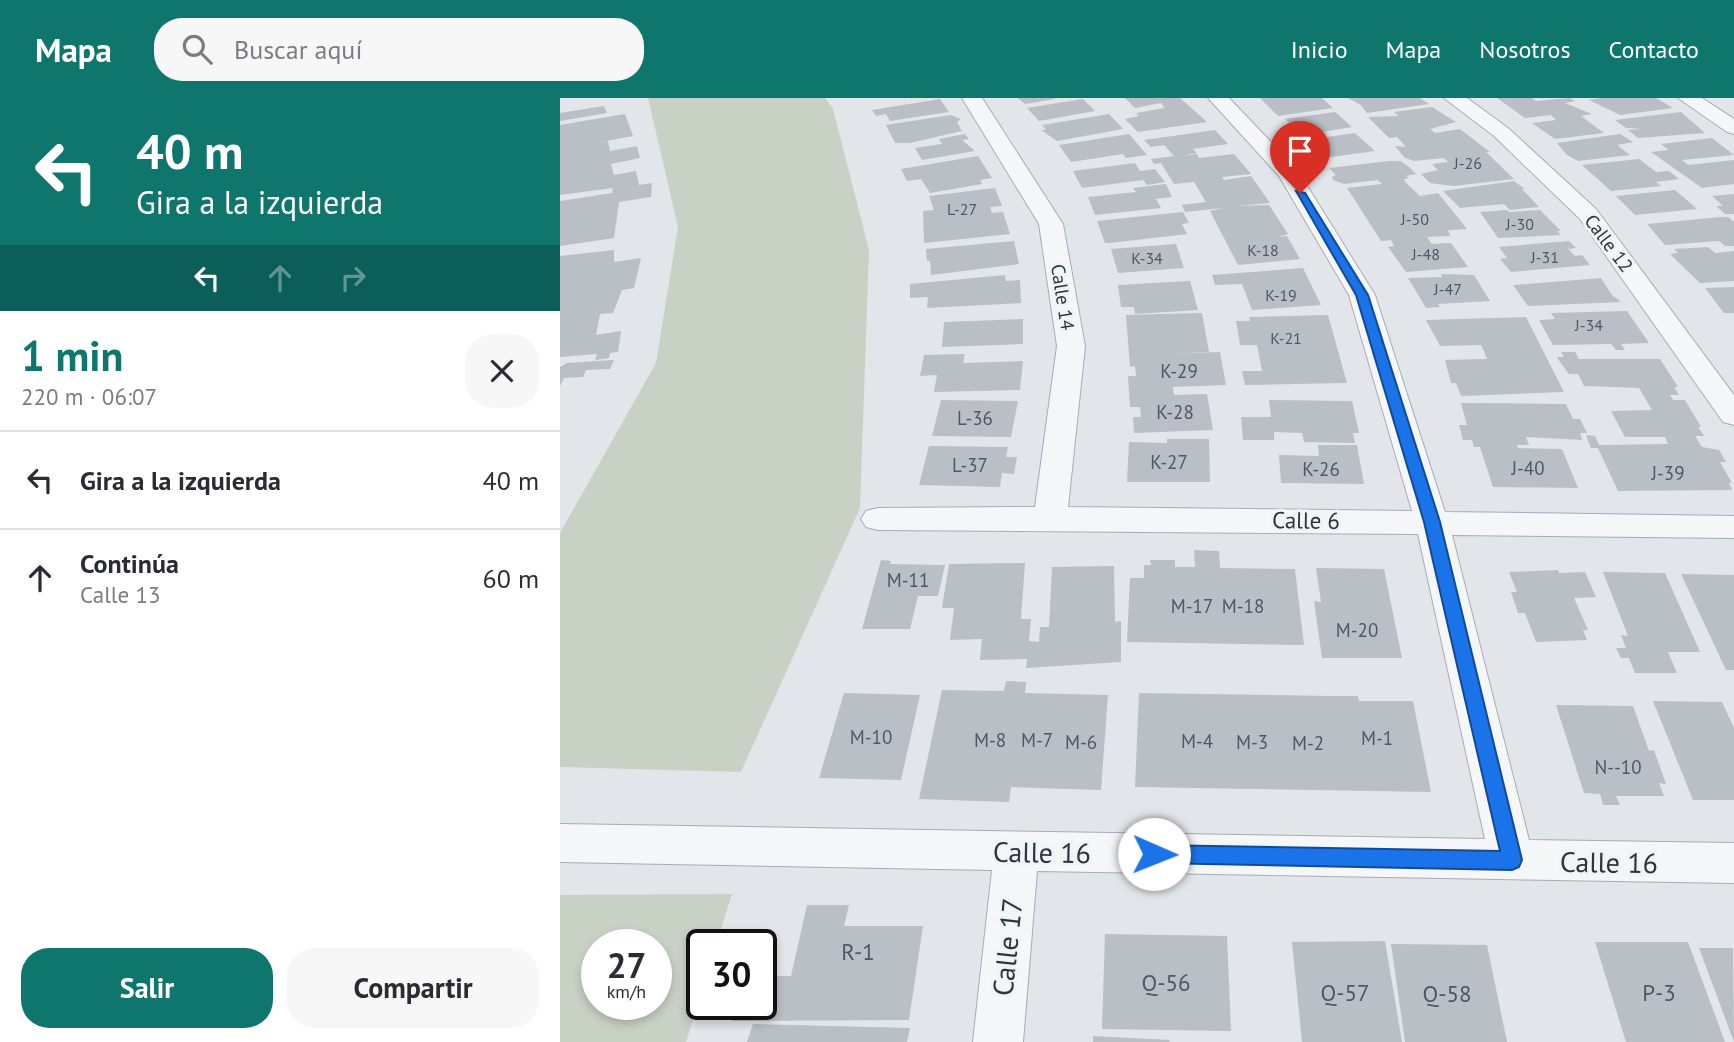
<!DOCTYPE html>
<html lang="es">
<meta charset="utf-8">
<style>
:root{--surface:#fff;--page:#f7f7f7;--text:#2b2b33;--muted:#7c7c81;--line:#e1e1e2;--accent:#0f766e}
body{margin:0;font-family:"PT Sans",sans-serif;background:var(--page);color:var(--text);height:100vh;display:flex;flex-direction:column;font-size:26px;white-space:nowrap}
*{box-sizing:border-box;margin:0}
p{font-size:23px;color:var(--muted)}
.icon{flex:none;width:38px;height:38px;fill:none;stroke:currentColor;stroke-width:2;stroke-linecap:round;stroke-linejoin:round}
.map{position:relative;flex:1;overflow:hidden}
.side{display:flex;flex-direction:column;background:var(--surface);width:560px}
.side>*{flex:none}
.guide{background:#0f766e;color:#fff;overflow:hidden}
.speed{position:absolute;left:21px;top:831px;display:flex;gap:14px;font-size:35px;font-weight:700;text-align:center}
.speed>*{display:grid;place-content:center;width:91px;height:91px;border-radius:50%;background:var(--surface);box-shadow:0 4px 10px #0003;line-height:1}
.speed small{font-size:18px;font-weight:400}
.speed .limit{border:4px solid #111;border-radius:10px;background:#fff;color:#111}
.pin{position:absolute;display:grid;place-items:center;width:60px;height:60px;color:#fff;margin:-72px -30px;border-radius:50% 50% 50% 0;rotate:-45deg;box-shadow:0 0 7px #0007}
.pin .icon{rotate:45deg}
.me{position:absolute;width:77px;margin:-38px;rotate:91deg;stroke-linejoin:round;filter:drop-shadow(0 0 5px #0008)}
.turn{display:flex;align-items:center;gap:24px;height:147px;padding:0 21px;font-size:32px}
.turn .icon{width:91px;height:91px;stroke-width:2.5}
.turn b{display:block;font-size:49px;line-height:60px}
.lanes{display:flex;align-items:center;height:66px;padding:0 21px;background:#0003;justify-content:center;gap:35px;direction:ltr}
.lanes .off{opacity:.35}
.round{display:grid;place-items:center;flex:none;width:74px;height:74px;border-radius:28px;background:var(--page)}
.summary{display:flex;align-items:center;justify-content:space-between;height:119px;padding:0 21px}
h1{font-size:42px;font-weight:700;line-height:52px;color:var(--accent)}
.button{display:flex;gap:14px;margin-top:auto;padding:14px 21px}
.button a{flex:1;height:80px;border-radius:28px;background:var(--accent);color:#fff;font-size:28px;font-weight:700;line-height:80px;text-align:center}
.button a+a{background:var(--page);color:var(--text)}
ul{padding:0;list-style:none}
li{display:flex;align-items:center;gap:21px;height:98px;padding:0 21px;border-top:2px solid var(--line)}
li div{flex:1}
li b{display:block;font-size:26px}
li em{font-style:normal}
header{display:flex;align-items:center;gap:42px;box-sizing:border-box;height:98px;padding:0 35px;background:var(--accent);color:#fff}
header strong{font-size:33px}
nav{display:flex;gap:38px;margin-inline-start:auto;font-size:24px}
.search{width:490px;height:63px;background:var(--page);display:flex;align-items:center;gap:18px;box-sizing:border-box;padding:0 24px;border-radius:28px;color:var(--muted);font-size:26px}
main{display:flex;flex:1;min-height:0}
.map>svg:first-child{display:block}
.green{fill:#c8d2c4;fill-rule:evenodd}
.building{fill:#babfc5}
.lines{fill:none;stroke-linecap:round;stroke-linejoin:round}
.minor-casing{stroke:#a8acb3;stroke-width:2}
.minor{fill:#f4f6f7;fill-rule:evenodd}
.route{fill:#1a73e8;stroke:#114b97;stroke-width:2}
.labels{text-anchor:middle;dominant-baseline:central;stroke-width:6;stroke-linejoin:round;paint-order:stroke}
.far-number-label{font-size:16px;fill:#505760}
.far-street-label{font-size:19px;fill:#2c343f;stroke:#f1f4f6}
.number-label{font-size:19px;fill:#505760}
.street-label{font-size:23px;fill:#2c343f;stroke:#f1f4f6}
.near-number-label{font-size:23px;fill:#505760}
.near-street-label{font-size:28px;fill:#2c343f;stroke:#f1f4f6}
</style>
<header>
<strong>Mapa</strong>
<div class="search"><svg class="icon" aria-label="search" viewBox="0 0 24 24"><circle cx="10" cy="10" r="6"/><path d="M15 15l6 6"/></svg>Buscar aquí</div>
<nav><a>Inicio</a><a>Mapa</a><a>Nosotros</a><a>Contacto</a></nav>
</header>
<main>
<section class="side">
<div class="guide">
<div class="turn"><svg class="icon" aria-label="left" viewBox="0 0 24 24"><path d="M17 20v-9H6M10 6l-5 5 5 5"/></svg><div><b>40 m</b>Gira a la izquierda</div></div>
<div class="lanes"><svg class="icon" aria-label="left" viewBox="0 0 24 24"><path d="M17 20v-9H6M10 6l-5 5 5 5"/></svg><svg class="icon off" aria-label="ahead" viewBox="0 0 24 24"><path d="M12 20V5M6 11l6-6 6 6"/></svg><svg class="icon off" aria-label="right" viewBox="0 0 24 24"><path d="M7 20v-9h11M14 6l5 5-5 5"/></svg></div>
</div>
<div class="summary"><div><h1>1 min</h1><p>220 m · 06:07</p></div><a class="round"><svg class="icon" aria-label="close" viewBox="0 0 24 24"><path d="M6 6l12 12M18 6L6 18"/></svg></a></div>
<ul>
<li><svg class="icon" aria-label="left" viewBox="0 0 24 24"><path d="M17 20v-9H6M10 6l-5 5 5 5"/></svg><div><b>Gira a la izquierda</b></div><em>40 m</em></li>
<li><svg class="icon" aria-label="ahead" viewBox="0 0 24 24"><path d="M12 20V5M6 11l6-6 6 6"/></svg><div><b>Continúa</b><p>Calle 13</p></div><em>60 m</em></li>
</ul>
<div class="button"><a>Salir</a><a>Compartir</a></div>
</section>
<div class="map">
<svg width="1174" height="944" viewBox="0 0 1174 944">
<rect width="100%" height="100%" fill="#e2e5e9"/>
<g class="green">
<path d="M88,0H265L273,11L309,152L300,410L181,674L0,669V435L96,265L118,129Z"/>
<path d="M172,796L156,847H142V893L126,944H0V797ZM37,847H96V906H37Z"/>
</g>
<g class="building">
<path d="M458,0H495V1L465,6Z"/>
<path d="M565,0H620L647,24L578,34L565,21L579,18L576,15L605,10L601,5L575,10Z"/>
<path d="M700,0H762L773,10L718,18Z"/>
<path d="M788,0H860L869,6L807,15L801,7Z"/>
<path d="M937,0H972L976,3L1010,0L1015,3L1005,5L1032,16L1021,18L1044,35L995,41L972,25L996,22L991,17L965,20Z"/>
<path d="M1042,0H1096L1113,10L1060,17L1029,2Z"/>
<path d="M380,1L389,14L330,23L326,16L316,18L312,12Z"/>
<path d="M523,1L535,13L479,23L467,10Z"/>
<path d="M44,8L47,15L0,23V15Z"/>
<path d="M872,9L896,24L870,31L875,35L900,31L930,54H926L954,81L893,88L870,85L861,76L878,72L872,66L888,64L884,60L854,63L845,60L835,48L846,49L837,39L829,40L808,19L839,18L834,14Z"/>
<path d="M775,14L792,29L744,37L725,21Z"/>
<path d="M1121,14L1145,35L1078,40L1068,32L1083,31L1066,30L1055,22Z"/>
<path d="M65,16L73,38L30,46L48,43L50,53L77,48L80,60L51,66L54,77L76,73L79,87L92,85L91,99L59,104L54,140L0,148V103L52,95L53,90L0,97V27Z"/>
<path d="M549,16L563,31L497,43L481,32H486L482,27Z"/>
<path d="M391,17L401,21L397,24L402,33L350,45H335L326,27Z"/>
<path d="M655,32L668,46L633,51L637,55L621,58L637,56L639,60L674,56L691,76L662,79L664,82L691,78L710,105L676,108L709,107L728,136L718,139L727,138L740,161L678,167L650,113L663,110L625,114L622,107L646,104L634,84L614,86L601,65L594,66L591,61L614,58L604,47L591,49L584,42Z"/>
<path d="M795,35L815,53L764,60L747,42Z"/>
<path d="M405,36L409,41L402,42L415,53L362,62L355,50L382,46L379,41Z"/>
<path d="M569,36L587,57L566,60L563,56L511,64L499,47Z"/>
<path d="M1060,36L1073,44L1057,47L1070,57L1018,63L1007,57L997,45Z"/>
<path d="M1152,40L1174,57L1122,62L1128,67L1174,62V86L1142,90L1091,54L1109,52L1101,46Z"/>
<path d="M418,58L432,80L420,82L422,86L370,95L361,81L347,83L341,71Z"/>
<path d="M1079,61L1096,74L1109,73L1119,81L1096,84L1101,88L1051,93L1022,67Z"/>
<path d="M829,63H841L849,69L856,76L846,78L849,80L844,81L846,85L860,98L878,95L907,131L888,132L890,138L867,139L872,146L891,145L908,169L846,174L828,149L834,148L831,142L821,143L787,90L822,86L818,82L784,86L773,82L772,79L776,77L769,70Z"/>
<path d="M575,65L580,73L595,71L605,84L587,87L583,82L522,90L513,73Z"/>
<path d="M954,83L965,91H962L979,109L950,112L944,106L900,110L883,93Z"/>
<path d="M606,86L612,99L596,101L601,110L535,117L528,99L576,94L573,90Z"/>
<path d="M435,90L442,108L430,109L432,115L443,114L450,136L364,145L363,113L374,112L369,98Z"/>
<path d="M1115,92L1137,111L1075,117L1056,98Z"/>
<path d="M1174,96V116H1165L1156,108H1163L1152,98Z"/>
<path d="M947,112L949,114L980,112L1001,133H997L1001,137L938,140L920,114Z"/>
<path d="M623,114L629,125L622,126L627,136L550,145H545L537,123Z"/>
<path d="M1160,119H1168L1174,124V148H1165L1159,143L1105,147L1087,126Z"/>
<path d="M454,143L459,166L371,177L370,163H367L366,151Z"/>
<path d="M1009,143L1016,150L1008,151L1015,158L1022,157L1030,167L951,174L940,161L947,160L939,149Z"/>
<path d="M616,146L624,170L558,175L551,151Z"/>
<path d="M1148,149L1155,155L1174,153V183L1140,185L1110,156L1118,155L1114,151Z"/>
<path d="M54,152V164L81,160L74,190L62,192L53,215L40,216L36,237L61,233L58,254L50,255L49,260L35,262L37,256L0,259V158Z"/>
<path d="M743,170L761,207L692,212L682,186L655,187L652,177Z"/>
<path d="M881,176L914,177L930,203L878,206L880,209L866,210L848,180L882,179Z"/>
<path d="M445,177L446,183L460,182L461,205L367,210L368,199L350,200V186Z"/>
<path d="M1041,180L1052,197L1061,204L968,208L953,187Z"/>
<path d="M630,183L638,212L575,216L574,209H561L558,187Z"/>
<path d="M1174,189V215H1164L1145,190Z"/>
<path d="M1067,213L1089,245L1061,246L1065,252H1056L1051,246L993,247L979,222L995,221L991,215Z"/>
<path d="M642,215L649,254L603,256L660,254L666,287L613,289L614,297L647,296L653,332L574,335L573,319H581L580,309H570L568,278H576L575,268L570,269L566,217Z"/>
<path d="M768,217L787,285L685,287L682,273H702L697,247H680L676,223H690L689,219Z"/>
<path d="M966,219L1004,294L901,298L896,285H891L885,262L927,261L923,251L921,247L880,248L866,222Z"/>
<path d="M463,221V246L382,249L384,224Z"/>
<path d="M1001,254H1015L1019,261H1100L1118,289H1114L1119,297H1110L1113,302H1125L1141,329H1138L1144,338H1135L1142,349L1159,352L1166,364H1160L1172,385H1169L1172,392L1058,393L1038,350H1031L1026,337L1035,338L1039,347L1108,346L1105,339H1065L1051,313L1092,312L1079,290L1024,288L1018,276H1009L1000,264L997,259H1004Z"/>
<path d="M405,256L403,265L463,263L460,292L374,294L377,277L360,278L364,257Z"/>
<path d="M54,262L50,271L26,272L23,279L4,280L0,288V269L7,265Z"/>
<path d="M381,302L458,303L451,339L372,338Z"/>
<path d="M709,302L792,303L799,335H793L795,345L744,344L742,335L714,334V342H683L681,319H711Z"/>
<path d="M901,305L1006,306L1013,321H1020L1027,335H1020L1022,342L966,339L969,347H957L958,350L1002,351L1018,390L933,389L920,349H914L912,342H903L899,327H907Z"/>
<path d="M607,341H649L650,384H567L569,344L607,345Z"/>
<path d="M758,347H797L804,386L721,385L719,357L759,358Z"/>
<path d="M369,348L448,349L446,359H457L454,376L442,375L440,389L359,387Z"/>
<path d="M634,452L659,453L660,470L735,471L744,547L567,544L570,480H584V467H591L590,462H615V469H635Z"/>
<path d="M321,462L331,463L330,466L385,467L378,498H358L350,531H302Z"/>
<path d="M465,465L461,521H471L469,543L479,544L480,529H489L492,469L554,468L555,524L561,523V564L466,570L467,561L420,562L422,541L390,542L394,510H382L389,466Z"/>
<path d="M756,470L824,471L842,560H762L754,503L761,504Z"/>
<path d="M998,472L999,475L1025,474L1036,499L1014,500L1028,532H1023L1027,542L976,544L965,515H958L951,494H957L949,474Z"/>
<path d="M1043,474L1105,475L1140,554H1108L1117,575H1075L1069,560H1061L1056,550H1066L1061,537L1068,538Z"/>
<path d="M1121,476L1174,477V572H1166Z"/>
<path d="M446,583L466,584L465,595L548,597L541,692L451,689L449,704L359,701L382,592L444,593Z"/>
<path d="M284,595L360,597L341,682L259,680Z"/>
<path d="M579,595L769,598H798L799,603H853L871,694L575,689Z"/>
<path d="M1093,603L1162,604L1174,630V702H1133Z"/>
<path d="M996,607L1073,608L1089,653L1094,652L1106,686L1099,685L1104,698H1056L1060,707H1043L1040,696L1024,695Z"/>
<path d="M247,807H289L284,828H363L349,922L171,923L175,906H201V878H231Z"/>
<path d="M545,836L667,838L671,933L542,931Z"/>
<path d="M825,843L842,944H742L732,844Z"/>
<path d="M1035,844H1128L1165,944H1066Z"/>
<path d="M831,846L927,847L947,944H845Z"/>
<path d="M1139,850H1173L1174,944Z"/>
<path d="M193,926L350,930L347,944H187Z"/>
<path d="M533,938L610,942L609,944H533Z"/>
</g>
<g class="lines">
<g class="minor-casing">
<g id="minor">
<path d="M402,0H422L503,126L525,248L508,409L852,413L789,197L719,78L648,0H669L736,70L815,197L885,414L1174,418V440L892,437L969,742L1174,745V785L477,773L463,944H413L432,772L0,764V726L925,741L858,436L318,432L306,429L301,421L306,413L318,410L475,409L497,248L479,126Z"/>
<path d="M884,0H907L948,30L1036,111L1174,297V327L1163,324L1020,121L934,38Z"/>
<path d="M1118,0H1142L1174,21V36L1167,34Z"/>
</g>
</g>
<use href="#minor" class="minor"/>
</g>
<path class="route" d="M736,93L745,95L808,197L880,424L962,762L959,769L952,772L594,765L587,763L584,756L587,750L594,747L940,753L864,424L796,197Z"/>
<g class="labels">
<g class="far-number-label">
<text x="908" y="65">J-26</text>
<text x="402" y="111">L-27</text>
<text x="855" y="121">J-50</text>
<text x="960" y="126">J-30</text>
<text x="703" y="152">K-18</text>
<text x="866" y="156">J-48</text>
<text x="985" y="159">J-31</text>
<text x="587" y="160">K-34</text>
<text x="888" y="191">J-47</text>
<text x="721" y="197">K-19</text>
<text x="1029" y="227">J-34</text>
<text x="726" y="240">K-21</text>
</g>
<g class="far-street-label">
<text transform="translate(1049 145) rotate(53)">Calle 12</text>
<text transform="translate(503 199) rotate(81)">Calle 14</text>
</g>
<g class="number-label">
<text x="619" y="273">K-29</text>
<text x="615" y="314">K-28</text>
<text x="415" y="320">L-36</text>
<text x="609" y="364">K-27</text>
<text x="410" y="367">L-37</text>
<text x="968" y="370">J-40</text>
<text x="761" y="371">K-26</text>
<text x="1108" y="375">J-39</text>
<text x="348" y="482">M-11</text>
<text x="632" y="508">M-17</text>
<text x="683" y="508">M-18</text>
<text x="797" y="532">M-20</text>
<text x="311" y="639">M-10</text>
<text x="817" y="640">M-1</text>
<text x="430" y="642">M-8</text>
<text x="477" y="642">M-7</text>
<text x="637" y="643">M-4</text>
<text x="521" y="644">M-6</text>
<text x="692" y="644">M-3</text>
<text x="748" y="645">M-2</text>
<text x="1058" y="669">N--10</text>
</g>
<g class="street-label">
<text transform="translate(746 422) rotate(1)">Calle 6</text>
</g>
<g class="near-number-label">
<text x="298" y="853">R-1</text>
<text x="606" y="884">Q-56</text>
<text x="785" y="894">Q-57</text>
<text x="1099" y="894">P-3</text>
<text x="887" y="895">Q-58</text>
</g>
<g class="near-street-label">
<text transform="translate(482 754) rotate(1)">Calle 16</text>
<text transform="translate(1049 764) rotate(1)">Calle 16</text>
<text transform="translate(447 849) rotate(-84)">Calle 17</text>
</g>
</g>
</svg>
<div class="speed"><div>27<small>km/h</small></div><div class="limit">30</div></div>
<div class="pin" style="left:740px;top:95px;background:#d93025"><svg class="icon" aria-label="arrive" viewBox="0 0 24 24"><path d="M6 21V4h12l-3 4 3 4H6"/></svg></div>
<svg class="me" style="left:594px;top:756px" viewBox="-20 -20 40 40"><circle r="19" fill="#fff"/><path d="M0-13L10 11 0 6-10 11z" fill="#1a73e8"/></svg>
</div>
</main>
